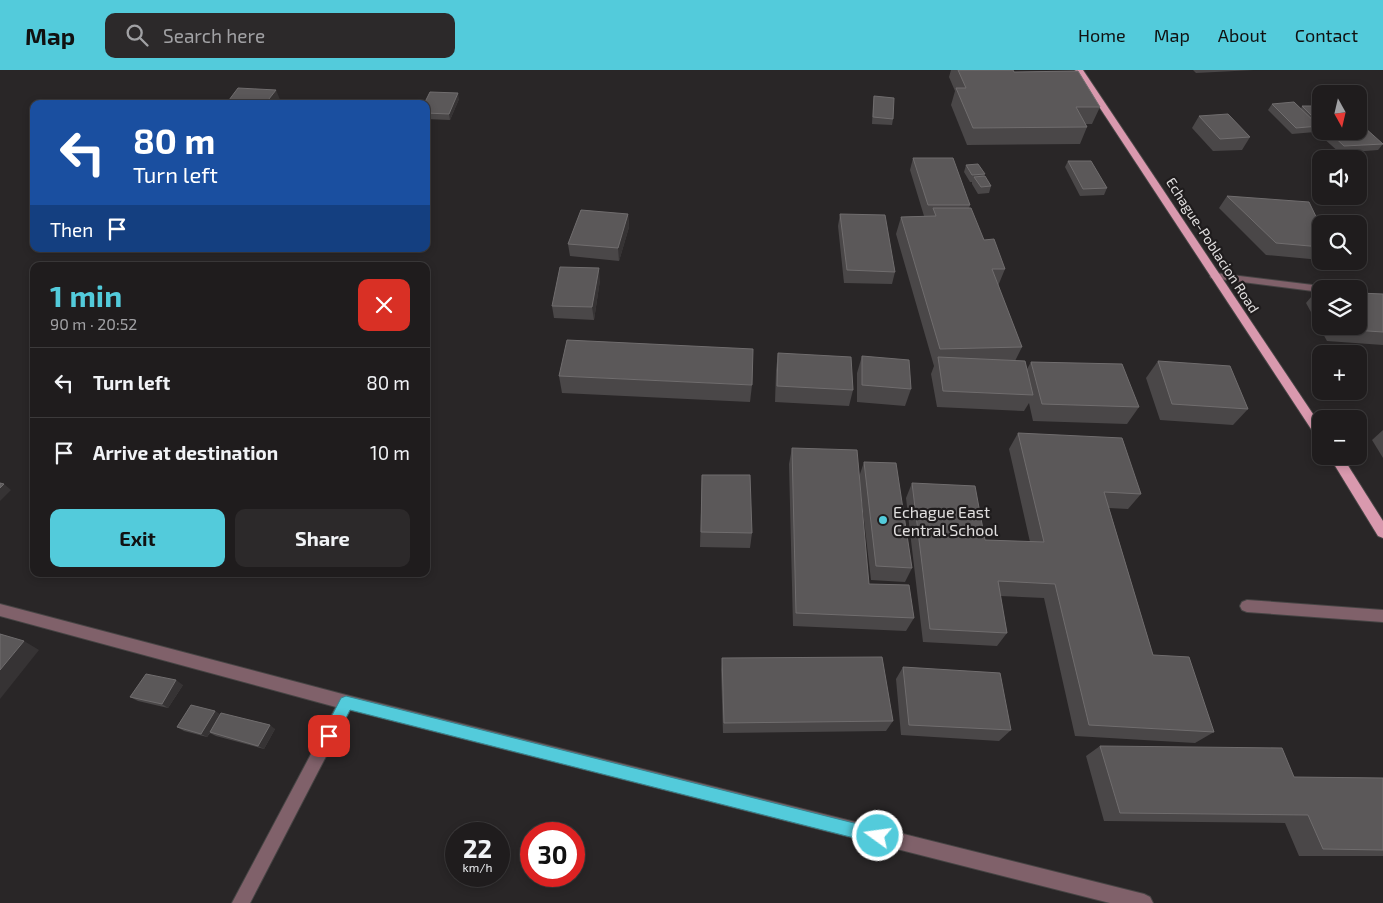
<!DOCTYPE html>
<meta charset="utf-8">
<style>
:root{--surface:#1f1c1d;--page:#2c292a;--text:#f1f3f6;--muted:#a1a1a4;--line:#3c3a3b;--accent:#53cbdb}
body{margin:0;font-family:"Exo 2",sans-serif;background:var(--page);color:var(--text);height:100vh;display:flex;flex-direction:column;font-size:19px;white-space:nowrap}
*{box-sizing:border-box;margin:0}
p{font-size:16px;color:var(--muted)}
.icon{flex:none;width:28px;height:28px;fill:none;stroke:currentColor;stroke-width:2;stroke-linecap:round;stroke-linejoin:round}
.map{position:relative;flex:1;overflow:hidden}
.drawer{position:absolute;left:30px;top:192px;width:400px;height:315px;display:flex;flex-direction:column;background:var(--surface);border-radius:10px;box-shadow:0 2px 8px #0003,0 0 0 1px var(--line)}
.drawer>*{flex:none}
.top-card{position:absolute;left:30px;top:30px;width:400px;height:152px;border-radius:10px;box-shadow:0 2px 8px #0003,0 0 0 1px var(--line);background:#1a4fa0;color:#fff;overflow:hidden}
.needle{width:32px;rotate:172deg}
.controls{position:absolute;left:1312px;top:15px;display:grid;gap:10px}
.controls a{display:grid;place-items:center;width:55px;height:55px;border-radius:10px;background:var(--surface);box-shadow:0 2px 8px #0003,0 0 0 1px var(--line);font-size:25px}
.speed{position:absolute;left:445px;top:752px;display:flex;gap:10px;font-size:25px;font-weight:700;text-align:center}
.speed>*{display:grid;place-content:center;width:65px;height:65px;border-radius:50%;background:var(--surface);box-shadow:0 2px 8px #0003,0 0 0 1px var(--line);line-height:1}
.speed small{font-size:12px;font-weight:400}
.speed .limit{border:8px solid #d22;background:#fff;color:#111}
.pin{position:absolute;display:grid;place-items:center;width:42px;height:42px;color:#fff;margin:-21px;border-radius:10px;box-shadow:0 2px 8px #0006}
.me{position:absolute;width:55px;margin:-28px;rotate:284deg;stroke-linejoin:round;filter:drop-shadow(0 0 4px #0008)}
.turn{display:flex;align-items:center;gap:18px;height:105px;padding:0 20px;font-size:22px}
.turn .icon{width:65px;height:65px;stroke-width:2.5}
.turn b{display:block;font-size:35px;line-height:42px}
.then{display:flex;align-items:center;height:48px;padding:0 20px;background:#0003;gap:10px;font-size:19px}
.round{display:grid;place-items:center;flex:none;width:52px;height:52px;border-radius:10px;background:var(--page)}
.headline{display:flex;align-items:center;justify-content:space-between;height:85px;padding:0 20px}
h1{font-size:30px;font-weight:700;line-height:38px;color:var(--accent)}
.cta{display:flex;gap:10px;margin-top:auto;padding:10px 20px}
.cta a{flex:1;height:58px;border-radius:10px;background:var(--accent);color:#111;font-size:20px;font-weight:700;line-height:58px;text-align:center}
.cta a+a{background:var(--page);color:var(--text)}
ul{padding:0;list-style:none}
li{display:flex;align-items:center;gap:15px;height:70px;padding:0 20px;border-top:1px solid var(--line)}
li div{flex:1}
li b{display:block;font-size:19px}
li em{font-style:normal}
header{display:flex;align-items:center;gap:30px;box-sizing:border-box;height:70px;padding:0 25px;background:var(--accent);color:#111}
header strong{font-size:24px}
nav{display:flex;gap:28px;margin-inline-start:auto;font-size:18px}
.search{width:350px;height:45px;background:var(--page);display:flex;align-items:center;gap:12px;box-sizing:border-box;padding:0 18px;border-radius:10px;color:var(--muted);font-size:19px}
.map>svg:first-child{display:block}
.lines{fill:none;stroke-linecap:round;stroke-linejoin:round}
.minor-casing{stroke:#464444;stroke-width:2}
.major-casing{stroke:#464444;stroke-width:2}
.minor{fill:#80616a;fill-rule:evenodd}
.major{fill:#d999ae;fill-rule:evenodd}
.wall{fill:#4a4748}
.shaded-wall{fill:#363334}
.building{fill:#5b5859;stroke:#706d6e}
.route{fill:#53cbdb;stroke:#36848e}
.poi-dot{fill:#53cbdb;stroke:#1f1c1d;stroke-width:2}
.labels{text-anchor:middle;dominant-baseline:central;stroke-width:4.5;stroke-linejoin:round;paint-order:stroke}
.far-street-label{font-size:14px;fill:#e1dfdf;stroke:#1f1c1d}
.poi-label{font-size:16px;fill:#e1dfdf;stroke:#1f1c1d;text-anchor:start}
</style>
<header>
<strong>Map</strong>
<div class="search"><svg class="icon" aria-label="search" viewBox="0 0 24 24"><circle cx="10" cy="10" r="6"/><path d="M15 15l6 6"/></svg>Search here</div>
<nav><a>Home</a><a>Map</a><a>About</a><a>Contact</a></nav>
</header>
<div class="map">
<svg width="1383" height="833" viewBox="0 0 1383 833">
<rect width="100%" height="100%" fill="#292627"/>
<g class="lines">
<g class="minor-casing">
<g id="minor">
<path d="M1215,203L1321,216L1326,219H1321V222L1211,208L1210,206Z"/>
<path d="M1247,530L1383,540V552L1247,542L1242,540L1240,536L1242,532Z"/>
<path d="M0,534L346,625L1144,824L1150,827L1153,833H1110L350,640L250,833H232L336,637L0,546Z"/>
</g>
</g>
<g class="major-casing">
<g id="major">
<path d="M1075,0H1083L1321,356V370L1317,368Z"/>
<path d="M1329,386H1342L1383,451V468L1378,466Z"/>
</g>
</g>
<use href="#minor" class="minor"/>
<use href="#major" class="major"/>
</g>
<g class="wall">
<path d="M951,0H1013L1014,2L1100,37L1092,54H1086L1087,57L1080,74L967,75L951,35L955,21L949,7Z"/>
<path d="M1193,0H1254L1196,3Z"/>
<path d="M874,26L893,49L892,55L872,54L873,32Z"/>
<path d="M459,29L450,50L426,49V34Z"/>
<path d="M1272,34L1301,39L1302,36L1320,37L1321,36V54H1317L1319,56L1315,62L1292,64L1268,40Z"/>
<path d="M1359,39L1365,45L1361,52H1359Z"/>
<path d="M1199,46L1250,67L1242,80L1213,81L1192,58Z"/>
<path d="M1326,61H1359L1383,74L1378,80L1340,83L1322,67Z"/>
<path d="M913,88L970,135L969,138L984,170L1005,199L998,216L1022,277L1015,291L1027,299L1031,292L1139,337L1127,354L1033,351L1029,333L1024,341L937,337L931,304L934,296L896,164L901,147L924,146L910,100Z"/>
<path d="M1068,91L1107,118L1104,125L1080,126L1065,97Z"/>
<path d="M966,95L985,104L984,106L991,116L989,123L978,124L972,114V112H970L964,102Z"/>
<path d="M1227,126L1321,157V190L1266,185L1219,138Z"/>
<path d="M628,144L629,157L619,191L570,186L568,174Z"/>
<path d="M840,144L895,202L892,214L844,213L838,156Z"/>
<path d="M600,210L594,250L554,248L552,236Z"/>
<path d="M1317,220L1321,221V256H1359L1383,224V275L1327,271L1306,233Z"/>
<path d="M778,283L853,320L849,336L775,332L776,300Z"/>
<path d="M862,286L911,319L905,336L857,332V303Z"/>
<path d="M1158,291L1248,339L1233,355L1160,350L1146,308Z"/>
<path d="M559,306L752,315L750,332L562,323Z"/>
<path d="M1383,360V388L1372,370Z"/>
<path d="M1018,363L1141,424L1128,439L1109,438L1153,585L1214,662L1195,673L1075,666L1044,528L1000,526L1007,563L997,576L923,572L906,428L912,413L985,470L1030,472L1009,379Z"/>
<path d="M792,378L869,514L914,548L906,561L793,556L789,394Z"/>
<path d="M864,392L912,498L905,512L871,510L859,407Z"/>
<path d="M702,405L752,463L750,478L700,477Z"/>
<path d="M722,588L893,651L886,661L723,663L721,600Z"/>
<path d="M903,597L1011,660L999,671L901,665L896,609Z"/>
<path d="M183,615L168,638L138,631L130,627Z"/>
<path d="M215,641L220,645L275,659L264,679L216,666L210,663L207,667L184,661L177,657Z"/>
<path d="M1100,676L1294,707L1383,708V786H1299L1285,753L1104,751L1086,686Z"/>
</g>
<g class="shaded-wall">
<path d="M276,20L281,32L280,34H265Z"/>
<path d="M458,23L459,29L450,50L449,44Z"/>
<path d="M628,144L629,157L619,191L618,178Z"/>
<path d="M599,198L600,210L594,250L592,237Z"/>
<path d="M4,414L11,420L0,431V418Z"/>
<path d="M24,571L39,580L0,629V600Z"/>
<path d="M176,610L183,615L168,638L162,634Z"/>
<path d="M215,641L221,645L207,667L201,664Z"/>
<path d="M270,655L275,659L264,679L258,676Z"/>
</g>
<g class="building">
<path d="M958,0H1013L1014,2L1078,1L1100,37H1076L1087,57L973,58L956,18H966Z"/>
<path d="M238,18L276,20L265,34H226Z"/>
<path d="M430,22L458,23L449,44L426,43V34H424Z"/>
<path d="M874,26L894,28L893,49L873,47Z"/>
<path d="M1294,32L1319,56L1296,58L1272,34Z"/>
<path d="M1302,36H1319L1321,38V47L1314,48Z"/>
<path d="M1359,39L1365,45L1359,46Z"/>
<path d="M1228,44L1250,67L1220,69L1199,46Z"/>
<path d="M1364,57L1383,74L1344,76L1328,61H1359V58Z"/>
<path d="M913,88H953L970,135H928Z"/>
<path d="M1068,91H1091L1107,118L1083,119Z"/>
<path d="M978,94L985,104L972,105L966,95Z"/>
<path d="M985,106L991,116L981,117L974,107Z"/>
<path d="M1227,126L1309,132L1321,157V177L1276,173Z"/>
<path d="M933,138H971L984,170L994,169L1005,199H992L1022,277L940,279L901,147L936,146Z"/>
<path d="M581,140L628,144L618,178L568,174Z"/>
<path d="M840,144L885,145L895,202L847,200Z"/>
<path d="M560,197L599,198L592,237L552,236Z"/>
<path d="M1317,220L1321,221V229Z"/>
<path d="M1359,223L1383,224V262L1338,259L1337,256H1359Z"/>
<path d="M567,270L753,279L752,315L559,306Z"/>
<path d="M778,283L851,287L853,320L777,316Z"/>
<path d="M862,286L909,290L911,319L862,315Z"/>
<path d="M938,287L1025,291L1033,325L943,321Z"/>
<path d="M1158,291L1230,296L1248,339L1172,334Z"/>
<path d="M1031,292L1122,294L1139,337L1042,334Z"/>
<path d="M1018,363L1122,368L1141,424L1104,422L1153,585L1189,587L1214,662L1089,655L1055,514L998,511L1007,563L930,559L912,413L975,416L985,470L1044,472Z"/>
<path d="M792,378L857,380L869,514L909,515L914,548L796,543Z"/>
<path d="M864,392L896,393L912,498L876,496Z"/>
<path d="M702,405H750L752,463L701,462Z"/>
<path d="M0,413L4,414L0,418Z"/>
<path d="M0,564L24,571L0,600Z"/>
<path d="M882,587L893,651L724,653L722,588Z"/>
<path d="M903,597L1000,603L1011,660L909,655Z"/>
<path d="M146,604L176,610L162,634L130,627Z"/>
<path d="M191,635L215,641L201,664L177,657Z"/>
<path d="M221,643L270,655L258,676L210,662Z"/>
<path d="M1100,676L1282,678L1294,707L1383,708V780L1323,779L1308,745L1120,743Z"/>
</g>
<path class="route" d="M346,626L878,759L884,761L886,766L884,771L878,774L350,640L334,671L329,673L324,671L322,666L324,661L341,628Z"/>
<circle class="poi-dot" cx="883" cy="450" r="5"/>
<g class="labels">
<g class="far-street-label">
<text transform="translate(1213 175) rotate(57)">Echague-Poblacion Road</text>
</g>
<g class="poi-label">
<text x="893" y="441">Echague East<tspan x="893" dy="18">Central School</tspan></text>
</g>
</g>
</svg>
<div class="controls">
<a><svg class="needle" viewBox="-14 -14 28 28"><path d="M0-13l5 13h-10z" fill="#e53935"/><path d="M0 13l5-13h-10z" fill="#a1a1a4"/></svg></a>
<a><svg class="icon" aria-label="sound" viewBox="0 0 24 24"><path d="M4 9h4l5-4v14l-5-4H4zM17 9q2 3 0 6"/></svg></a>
<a><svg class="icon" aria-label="search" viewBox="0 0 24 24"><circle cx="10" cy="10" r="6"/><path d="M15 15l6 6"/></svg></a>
<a><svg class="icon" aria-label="layers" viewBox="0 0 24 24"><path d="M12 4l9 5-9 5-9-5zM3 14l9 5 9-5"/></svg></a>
<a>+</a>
<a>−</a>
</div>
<div class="speed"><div>22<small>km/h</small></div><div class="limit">30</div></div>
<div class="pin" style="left:329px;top:666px;background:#d93025"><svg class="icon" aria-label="arrive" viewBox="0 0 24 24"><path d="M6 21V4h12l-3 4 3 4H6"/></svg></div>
<svg class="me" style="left:878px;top:766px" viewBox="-20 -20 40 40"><circle r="17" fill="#53cbdb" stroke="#fff" stroke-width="3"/><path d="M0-11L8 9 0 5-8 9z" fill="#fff"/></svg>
<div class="top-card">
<div class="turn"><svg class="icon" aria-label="left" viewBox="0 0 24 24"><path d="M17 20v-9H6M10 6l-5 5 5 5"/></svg><div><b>80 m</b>Turn left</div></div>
<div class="then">Then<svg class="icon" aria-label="arrive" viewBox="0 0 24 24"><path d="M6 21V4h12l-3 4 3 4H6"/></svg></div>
</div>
<section class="drawer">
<div class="headline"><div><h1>1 min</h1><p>90 m · 20:52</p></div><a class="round" style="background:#d93025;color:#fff"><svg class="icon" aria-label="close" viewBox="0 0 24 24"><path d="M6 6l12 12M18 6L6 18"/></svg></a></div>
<ul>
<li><svg class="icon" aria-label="left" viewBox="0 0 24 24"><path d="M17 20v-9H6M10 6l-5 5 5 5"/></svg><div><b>Turn left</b></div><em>80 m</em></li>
<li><svg class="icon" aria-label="arrive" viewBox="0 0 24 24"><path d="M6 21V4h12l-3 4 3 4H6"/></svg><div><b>Arrive at destination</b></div><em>10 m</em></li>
</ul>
<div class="cta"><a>Exit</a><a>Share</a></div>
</section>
</div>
